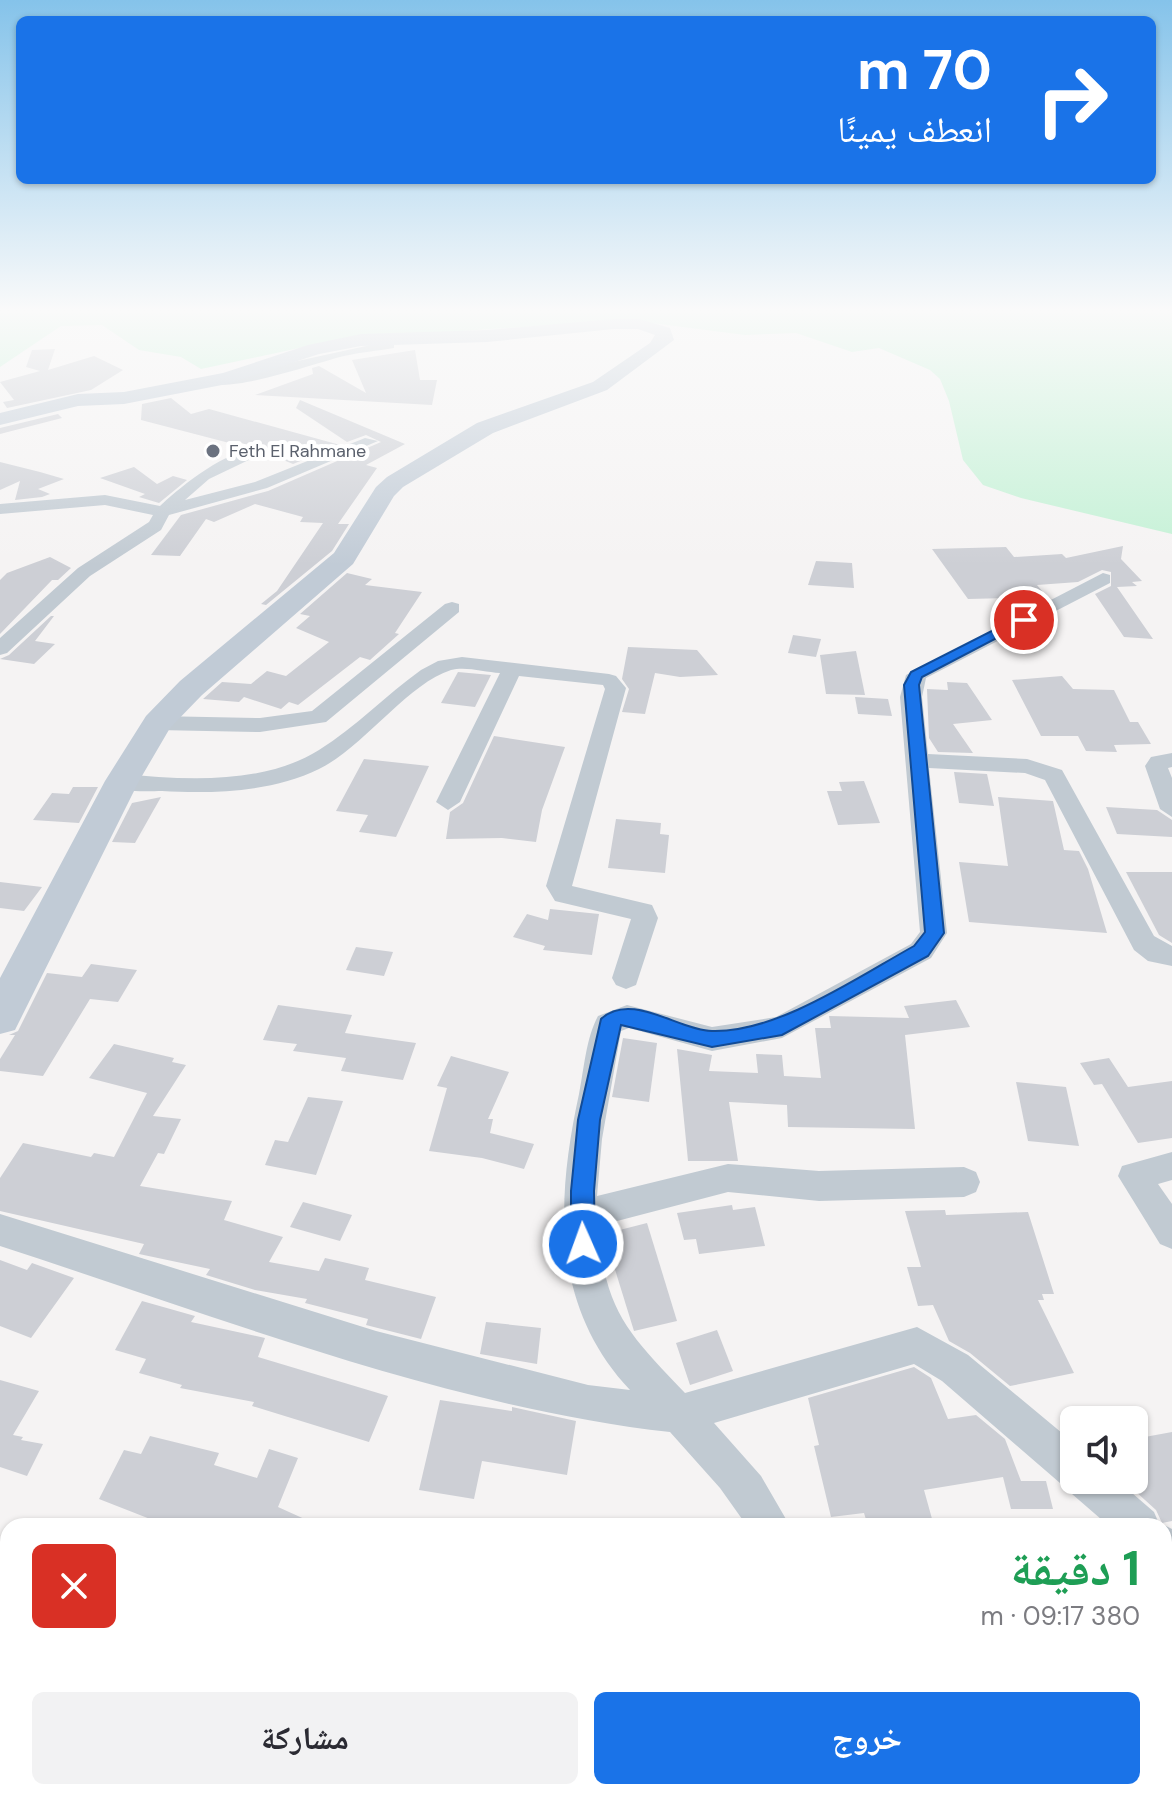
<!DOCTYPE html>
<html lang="ar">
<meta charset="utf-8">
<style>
:root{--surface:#fff;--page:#f2f2f3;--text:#2b2b33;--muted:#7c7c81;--accent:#1a73e8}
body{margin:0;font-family:"DM Sans","Noto Naskh Arabic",sans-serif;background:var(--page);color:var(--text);direction:rtl;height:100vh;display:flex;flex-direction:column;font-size:30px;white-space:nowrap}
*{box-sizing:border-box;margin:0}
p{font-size:26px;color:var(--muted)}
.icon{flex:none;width:44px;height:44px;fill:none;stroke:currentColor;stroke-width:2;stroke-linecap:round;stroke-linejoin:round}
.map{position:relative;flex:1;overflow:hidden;direction:ltr}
.side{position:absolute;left:0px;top:1518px;width:1172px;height:282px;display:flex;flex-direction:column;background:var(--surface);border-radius:24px 24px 0 0;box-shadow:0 2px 6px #0004;direction:rtl}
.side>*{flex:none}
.hud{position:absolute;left:16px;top:16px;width:1140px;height:168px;border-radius:12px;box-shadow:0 2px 6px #0004;direction:rtl;background:#1a73e8;color:#fff;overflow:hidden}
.controls{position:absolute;left:1060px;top:1406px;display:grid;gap:16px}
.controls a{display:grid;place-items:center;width:88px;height:88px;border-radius:12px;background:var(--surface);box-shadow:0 2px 6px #0004;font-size:40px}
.pin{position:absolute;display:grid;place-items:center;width:68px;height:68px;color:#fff;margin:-34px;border:4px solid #fff;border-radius:50%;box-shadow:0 2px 8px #0007}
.me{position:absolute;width:88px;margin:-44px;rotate:358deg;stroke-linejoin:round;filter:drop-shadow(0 0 6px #0008)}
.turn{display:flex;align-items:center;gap:28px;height:168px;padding:0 32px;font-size:36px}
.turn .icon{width:104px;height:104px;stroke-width:2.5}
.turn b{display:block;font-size:56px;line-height:68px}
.round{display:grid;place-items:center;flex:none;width:84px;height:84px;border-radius:12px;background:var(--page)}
.headline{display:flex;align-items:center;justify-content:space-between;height:136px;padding:0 32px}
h1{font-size:48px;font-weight:700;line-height:60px;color:#1e9e55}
.action{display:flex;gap:16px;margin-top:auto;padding:16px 32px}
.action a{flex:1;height:92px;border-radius:12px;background:var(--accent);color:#fff;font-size:32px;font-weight:700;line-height:92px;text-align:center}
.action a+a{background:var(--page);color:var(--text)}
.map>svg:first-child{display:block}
.green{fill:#c3f1d5}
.building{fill:#cdcfd5}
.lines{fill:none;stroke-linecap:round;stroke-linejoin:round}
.street{fill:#c1cad2;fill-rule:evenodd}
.secondary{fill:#c1cbd6;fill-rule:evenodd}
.route{fill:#1a73e8;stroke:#114b97;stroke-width:2}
.worship-dot{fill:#6b7280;stroke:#fff;stroke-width:3}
.labels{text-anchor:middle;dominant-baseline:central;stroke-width:8;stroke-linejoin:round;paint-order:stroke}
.far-worship-label{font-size:18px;fill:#5b616d;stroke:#fff;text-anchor:start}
</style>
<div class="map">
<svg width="1172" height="1799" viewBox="0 0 1172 1799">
<rect width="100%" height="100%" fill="#f5f3f3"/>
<path class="green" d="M0,313H1172V534L1021,498L983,485L963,460L949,401L940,379L930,370L879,348L852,352L796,333L745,335L628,320L341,339L201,369L181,357L139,350L102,325L61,326L0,367Z"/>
<g class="building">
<path d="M55,349L48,370L94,356L123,370L91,390L7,408L3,402L14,400L0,382L40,371L26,367L32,350Z"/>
<path d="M415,350L420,380H437L432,405L255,395L313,374L312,368L319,366L366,393L352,360Z"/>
<path d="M171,398L191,414L209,409L340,445L293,464L242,443L237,445L141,420L142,404Z"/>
<path d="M300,400L405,444L366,465L377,468L338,524H349L332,551L266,605L261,604L277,591L323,523L300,522L303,517L255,504L214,522L206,519L180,556L151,555L181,515L268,491L381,442L366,435L347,442L296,408Z"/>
<path d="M58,414L62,418L0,434V428Z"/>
<path d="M0,462L40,472L64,479L38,489L50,494L42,497L15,500L20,481L0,490Z"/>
<path d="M134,467L157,484L173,476L187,480L159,503L139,497L145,494L100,478Z"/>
<path d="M1123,546L1121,559L1142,581L1132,582L1137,586L1117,587L1153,639L1124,637L1095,594L1111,586V572L1102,570L1078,582L1037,585L1047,597L968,599L932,549L1006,547L1014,557L1062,554L1066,558Z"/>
<path d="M50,557L71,568L58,580H52L0,634V580L7,573Z"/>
<path d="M816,561L852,563L854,588L808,585Z"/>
<path d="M347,573L372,579L365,585L422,592L395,633L399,634L370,660L360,657L298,705L289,702L281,709L244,697L239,702L203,699L222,682L251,684L267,671L286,676L329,642L296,628L310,616L300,614Z"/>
<path d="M51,616H54L35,641L55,644L34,664L0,659L9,655Z"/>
<path d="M793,635L821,639L816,657L788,653Z"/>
<path d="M628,647L697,650L718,675L680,677L655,673L645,714L622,712L629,689L622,679Z"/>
<path d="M856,651L865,695L826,694L820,655Z"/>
<path d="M458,672L491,675L475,707L441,703Z"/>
<path d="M1062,676L1073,689L1114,690L1130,722H1138L1151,744L1114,745L1117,752L1086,751L1078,736H1041L1012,680Z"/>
<path d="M947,682L967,683L992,720L953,724L973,753L938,752L929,738L927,689L948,690Z"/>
<path d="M855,697L888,699L892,716L858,714Z"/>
<path d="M494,736L565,747L542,810L536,842L502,838L446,839L450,812L463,803Z"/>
<path d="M364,759L429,766L396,837L359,832L368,815L336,811Z"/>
<path d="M954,772L987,774L994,806L959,803Z"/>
<path d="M864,781L880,823L838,825L827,791H842L839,782Z"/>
<path d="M73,787H98L79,823L33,820L52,793L69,794Z"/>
<path d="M161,797L135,843L112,842L132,803Z"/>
<path d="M998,797L1053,801L1064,850L1079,851L1088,869L1107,933L969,922L959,862L1008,866Z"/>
<path d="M1106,807L1157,810L1172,820V837L1117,834Z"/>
<path d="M616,819L661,823L660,834L669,835L665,873L608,868Z"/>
<path d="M1126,872H1172V943L1159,935Z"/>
<path d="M0,882L42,887L24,911L0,908Z"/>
<path d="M550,909L599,914L592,955L543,950L545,946L513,937L527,914L548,920Z"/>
<path d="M356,947L393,952L384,976L346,970Z"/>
<path d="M91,964L137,970L118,1002L90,999L43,1076L0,1071V1059L15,1035H9L18,1031L47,973L82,977Z"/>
<path d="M956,1000L970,1027L905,1035L915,1129L788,1127L787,1105L729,1102L738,1161H688L677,1049L712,1055L709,1071L758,1073L756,1054L782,1055L784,1076L821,1078L815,1028H831L829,1016L909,1018L904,1006Z"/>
<path d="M278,1005L352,1015L345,1033L416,1043L403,1080L341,1071L346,1058L293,1051L297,1044L263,1040Z"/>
<path d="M623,1038L657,1043L649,1102L612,1097Z"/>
<path d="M114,1044L174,1058L172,1062L186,1065L153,1116L181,1119L164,1154L158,1153L140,1186L232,1201L224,1220L283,1237L269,1262L319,1271L325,1258L369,1268L365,1280L436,1297L421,1339L366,1325L368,1319L305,1303L307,1299L255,1290L206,1275L210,1269L139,1254L144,1244L0,1211V1178L23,1143L91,1157L94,1153L114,1157L147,1093L89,1078Z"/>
<path d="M451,1056L509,1072L488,1119H493L490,1133L534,1144L524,1169L482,1158L429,1151L447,1088L437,1086Z"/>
<path d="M1109,1058L1128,1087L1172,1081V1138L1138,1143L1102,1084L1094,1085L1080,1063Z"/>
<path d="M1016,1082L1066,1087L1079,1146L1028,1141Z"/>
<path d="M308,1097L343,1101L316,1175L265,1165L275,1140L288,1142Z"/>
<path d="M303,1202L352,1215L340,1241L290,1227Z"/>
<path d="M732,1205L733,1210L755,1207L765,1246L699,1254L696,1239L684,1240L677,1213Z"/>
<path d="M945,1210L946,1215L1028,1212L1054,1294H1042L1044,1300H1038L1074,1373L1010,1386L970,1353L949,1341L933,1305L918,1306L907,1267H921L905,1211Z"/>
<path d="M647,1223L677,1321L634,1331L604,1234Z"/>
<path d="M0,1260L27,1270L32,1263L74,1278L31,1338L0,1326Z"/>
<path d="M142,1301L195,1316L191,1322L265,1338L258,1357L388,1396L369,1442L252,1406L254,1402L180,1388L182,1385L139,1373L146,1359L115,1350Z"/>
<path d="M486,1322L541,1328L537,1364L480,1354Z"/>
<path d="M717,1330L733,1371L690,1385L676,1343Z"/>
<path d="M914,1367L931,1378L948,1419L976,1415L1005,1439L1021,1481H1046L1053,1509H1011L1003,1477L924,1490L934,1526H868L864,1513L831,1517L814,1446L819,1445L808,1398Z"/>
<path d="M0,1380L39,1391L13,1435L23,1437L21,1440L43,1444L27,1476L0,1467Z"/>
<path d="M440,1400L512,1411V1407L576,1421L567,1475L482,1461L474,1499L419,1490Z"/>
<path d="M1172,1432V1521L1162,1523L1156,1510L1123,1480H1134V1439Z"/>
<path d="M150,1436L219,1453L214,1465L257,1478L269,1449L298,1458L278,1507L320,1526H168L99,1499L124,1450L141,1454Z"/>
</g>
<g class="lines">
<g class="street">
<path d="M389,341L394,342V348C377,351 361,352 344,356C318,362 225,396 206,381Z"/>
<path d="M365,438L378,441L267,488L169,515L161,530L90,576L7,653L0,655V638L78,568L149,522L153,515L105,505L0,514V504L105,495L160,506C176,490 239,438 259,455L209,479L185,500L255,482Z"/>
<path d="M1103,573L1110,575V583L926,678L922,697L928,754L1027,759L1062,770L1154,936L1172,946V966L1148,961L1134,950L1045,780L1025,773L929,768L947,933L931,958L782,1038L712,1051L629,1028L621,1031L602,1139L597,1196L728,1164L819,1171L964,1167L976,1172L980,1182L976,1192L964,1197L819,1201L728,1192L598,1226C605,1312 628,1333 685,1393L917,1327L968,1355L1074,1443V1480H1117L1154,1512L1160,1526H1109L1072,1494L1069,1487L1060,1483L942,1381L914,1364L714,1423L761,1476L790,1526H747L720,1488L670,1432C447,1407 213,1315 0,1246V1214L376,1331L588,1385L630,1390C551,1306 556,1200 579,1094C584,1069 586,1038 598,1016L627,1005L712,1027L776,1017L911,944L920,932L900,697L906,675Z"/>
<path d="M452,602L459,604V612L326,722L260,732L157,730L146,723L157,716L260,718L312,711L445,604Z"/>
<path d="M462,657L609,674L616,676L626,688L572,886L652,905L658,918L636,985L626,989L616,985L612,978L631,919L555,901L546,886L605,689L603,685L519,676L460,802L448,810L436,802L500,673C485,672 465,666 451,670C407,684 364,747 319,769C272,792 213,794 162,791C148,791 119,794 110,781L122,774C186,780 263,785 319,750C356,727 386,695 421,670L438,661Z"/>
<path d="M1172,753V767L1168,768L1172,778V817L1160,809L1145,766L1151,757Z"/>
<path d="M1172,1152V1180L1158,1184L1172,1204V1249L1160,1244L1118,1176L1122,1166Z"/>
<path d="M1164,1525L1172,1529V1574L1164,1570Z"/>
<path d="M739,1792H787L786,1799H738Z"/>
<path d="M954,1792H1002L1005,1799H957Z"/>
</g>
<path class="secondary" d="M614,319H639L670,328L674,340L607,390L493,433L403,487L394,496L353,564L202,695L170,728L139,781L15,1030L0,1034V978L105,781L146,716L180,681L334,553L376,487L387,477L477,423L593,382L650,343L655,335L638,329H614L487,342L361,346L319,354L227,384L124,404L78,406L0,425V413L78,394L124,392L223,373L308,345L361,334L487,330Z"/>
</g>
<linearGradient id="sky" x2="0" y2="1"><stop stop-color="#85c3ea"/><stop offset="0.55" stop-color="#fafafa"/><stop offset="1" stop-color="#fafafa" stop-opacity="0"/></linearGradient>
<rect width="1172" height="565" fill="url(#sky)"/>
<path class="route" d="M1019,617L1031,620L922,677L919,685L944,933L928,956L782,1035L712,1047L621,1025L600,1120L594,1191L595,1244L592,1252L583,1256L575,1252L571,1244V1191L578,1120L601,1019C631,991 678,1030 712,1031C777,1033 858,977 914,946L925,932L904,685L911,672Z"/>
<circle class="worship-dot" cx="213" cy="451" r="8"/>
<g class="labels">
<g class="far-worship-label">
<text x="229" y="451">Feth El Rahmane</text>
</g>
</g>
</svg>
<div class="controls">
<a><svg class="icon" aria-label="sound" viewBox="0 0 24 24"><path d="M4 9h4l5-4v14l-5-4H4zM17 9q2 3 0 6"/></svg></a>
</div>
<div class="pin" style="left:1024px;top:620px;background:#d93025"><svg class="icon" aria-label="arrive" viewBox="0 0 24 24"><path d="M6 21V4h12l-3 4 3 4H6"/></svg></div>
<svg class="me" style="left:583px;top:1244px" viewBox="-20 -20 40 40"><circle r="17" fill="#1a73e8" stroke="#fff" stroke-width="3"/><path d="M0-11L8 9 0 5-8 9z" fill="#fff"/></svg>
<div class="hud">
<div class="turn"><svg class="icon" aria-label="right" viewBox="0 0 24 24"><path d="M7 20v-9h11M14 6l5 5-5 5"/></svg><div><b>70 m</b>انعطف يمينًا</div></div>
</div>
<section class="side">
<div class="headline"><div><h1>1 دقيقة</h1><p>380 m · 09:17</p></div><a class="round" style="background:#d93025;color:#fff"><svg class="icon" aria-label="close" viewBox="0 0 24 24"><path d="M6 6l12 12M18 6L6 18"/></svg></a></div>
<div class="action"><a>خروج</a><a>مشاركة</a></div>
</section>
</div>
